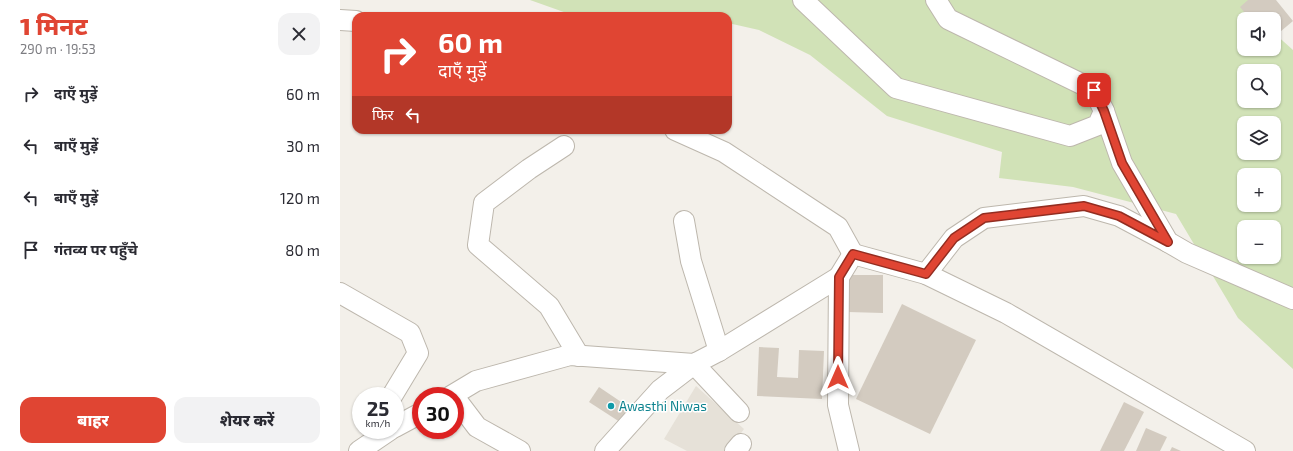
<!DOCTYPE html>
<html lang="hi">
<meta charset="utf-8">
<style>
:root{--surface:#fff;--page:#f2f2f3;--text:#2b2b33;--muted:#7c7c81;--accent:#e04533}
body{margin:0;font-family:"Exo 2","Noto Sans Devanagari",sans-serif;background:var(--page);color:var(--text);height:100vh;display:flex;flex-direction:column;font-size:15px;white-space:nowrap}
*{box-sizing:border-box;margin:0}
p{font-size:13px;color:var(--muted)}
.icon{flex:none;width:22px;height:22px;fill:none;stroke:currentColor;stroke-width:2;stroke-linecap:round;stroke-linejoin:round}
.map{position:relative;flex:1;overflow:hidden}
.sheet{display:flex;flex-direction:column;background:var(--surface);width:340px}
.sheet>*{flex:none}
.banner{position:absolute;left:12px;top:12px;width:380px;height:122px;border-radius:12px;box-shadow:0 1px 3px #0004;background:#e04533;color:#fff;overflow:hidden}
.fabs{position:absolute;left:897px;top:12px;display:grid;gap:8px}
.fabs a{display:grid;place-items:center;width:44px;height:44px;border-radius:8px;background:var(--surface);box-shadow:0 1px 3px #0004;font-size:20px}
.speed{position:absolute;left:12px;top:387px;display:flex;gap:8px;font-size:20px;font-weight:700;text-align:center}
.speed>*{display:grid;place-content:center;width:52px;height:52px;border-radius:50%;background:var(--surface);box-shadow:0 1px 3px #0004;line-height:1}
.speed small{font-size:10px;font-weight:400}
.speed .limit{border:6px solid #d22;background:#fff;color:#111}
.pin{position:absolute;display:grid;place-items:center;width:34px;height:34px;color:#fff;margin:-17px;border-radius:8px;box-shadow:0 2px 6px #0006}
.me{position:absolute;width:44px;margin:-22px;rotate:0deg;stroke-linejoin:round;filter:drop-shadow(0 0 3px #0008)}
.turn{display:flex;align-items:center;gap:14px;height:84px;padding:0 20px;font-size:18px}
.turn .icon{width:52px;height:52px;stroke-width:2.5}
.turn b{display:block;font-size:28px;line-height:34px}
.then{display:flex;align-items:center;height:38px;padding:0 20px;background:#0003;gap:8px;font-size:15px}
.round{display:grid;place-items:center;flex:none;width:42px;height:42px;border-radius:12px;background:var(--page)}
.overview{display:flex;align-items:center;justify-content:space-between;height:68px;padding:0 20px}
h1{font-size:24px;font-weight:800;line-height:30px;color:var(--accent)}
.button{display:flex;gap:8px;margin-top:auto;padding:8px 20px}
.button a{flex:1;height:46px;border-radius:12px;background:var(--accent);color:#fff;font-size:16px;font-weight:800;line-height:46px;text-align:center}
.button a+a{background:var(--page);color:var(--text)}
ul{padding:0;list-style:none}
li{display:flex;align-items:center;gap:12px;height:52px;padding:0 20px}
li div{flex:1}
li b{display:block;font-size:15px}
li em{font-style:normal}
main{display:flex;flex:1;min-height:0}
.map>svg:first-child{display:block}
.residential{fill:#e6e1d8}
.green{fill:#d1e2b7;fill-rule:evenodd}
.building{fill:#d3cbc0}
.lines{fill:none;stroke-linecap:round;stroke-linejoin:round}
.minor-casing{stroke:#bdb7ad;stroke-width:22}
.minor{stroke:#fff;stroke-width:20}
.route-casing{stroke:#922d21;stroke-width:10}
.route{stroke:#e04533;stroke-width:7}
.culture-dot{fill:#0f9aa8;stroke:#fff;stroke-width:1.5}
.labels{text-anchor:middle;dominant-baseline:central;stroke-width:3;stroke-linejoin:round;paint-order:stroke}
.culture-label{font-size:13px;fill:#0d838f;stroke:#fff;text-anchor:start}
</style>
<main>
<section class="sheet">
<div class="overview"><div><h1>1 मिनट</h1><p>290 m · 19:53</p></div><a class="round"><svg class="icon" aria-label="close" viewBox="0 0 24 24"><path d="M6 6l12 12M18 6L6 18"/></svg></a></div>
<ul>
<li><svg class="icon" aria-label="right" viewBox="0 0 24 24"><path d="M7 20v-9h11M14 6l5 5-5 5"/></svg><div><b>दाएँ मुड़ें</b></div><em>60 m</em></li>
<li><svg class="icon" aria-label="left" viewBox="0 0 24 24"><path d="M17 20v-9H6M10 6l-5 5 5 5"/></svg><div><b>बाएँ मुड़ें</b></div><em>30 m</em></li>
<li><svg class="icon" aria-label="left" viewBox="0 0 24 24"><path d="M17 20v-9H6M10 6l-5 5 5 5"/></svg><div><b>बाएँ मुड़ें</b></div><em>120 m</em></li>
<li><svg class="icon" aria-label="arrive" viewBox="0 0 24 24"><path d="M6 21V4h12l-3 4 3 4H6"/></svg><div><b>गंतव्य पर पहुँचे</b></div><em>80 m</em></li>
</ul>
<div class="button"><a>बाहर</a><a>शेयर करें</a></div>
</section>
<div class="map">
<svg width="953" height="451" viewBox="0 0 953 451">
<rect width="100%" height="100%" fill="#f3f0ea"/>
<path class="residential" d="M356,386L404,429L388,451H347L324,439Z"/>
<path class="green" d="M190,0H921L927,19H904V49H934V33L953,50V369L898,318L836,214L733,187L659,178L662,152L547,116L470,55L419,30L388,23V16H360L350,14L305,16H235ZM904,71H934V101H904ZM904,123H934V153H904ZM904,175H934V205H904ZM904,227H934V257H904Z"/>
<g class="building">
<path d="M908,0H936L953,21L934,37V19H910L900,7Z"/>
<path d="M508,275H543V313L508,312Z"/>
<path d="M562,304L636,340L590,434L516,399Z"/>
<path d="M419,347L439,348L437,377L458,378L459,350L484,351L482,399L417,396Z"/>
<path d="M259,387L293,410L283,424L249,402Z"/>
<path d="M784,402L804,412L784,451H760Z"/>
<path d="M806,428L827,437L820,451H796Z"/>
<path d="M832,447L841,451H830Z"/>
</g>
<g class="lines">
<g class="minor-casing">
<g id="minor">
<path d="M463,0L556,88L730,136L758,125L764,111L754,90L608,19L596,0"/>
<path d="M0,20L16,21"/>
<path d="M764,111L782,163L828,242L847,253L953,299"/>
<path d="M335,130L384,152L498,227L513,254"/>
<path d="M224,146L189,169L144,203L138,245L209,306L239,356"/>
<path d="M344,221L351,261L379,351"/>
<path d="M586,274L614,238L644,218L744,206L779,216L828,242"/>
<path d="M0,293L70,333L78,353L52,396"/>
<path d="M111,396L136,381L230,355L354,364L379,351L499,277"/>
<path d="M115,398L137,427L180,451"/>
<path d="M55,427L81,413"/>
<path d="M19,451L50,430"/>
<path d="M265,451L320,390L354,364L399,412"/>
<path d="M395,451L401,444"/>
<path d="M509,451L498,405L499,277L513,254L586,274L666,313L905,451"/>
</g>
</g>
<use href="#minor" class="minor"/>
</g>
<g class="lines">
<g class="route-casing">
<path id="route" d="M498,377L499,277L513,254L586,274L614,238L644,218L744,206L779,216L828,242L782,163L764,111L754,90"/>
</g>
<use href="#route" class="route"/>
</g>
<circle class="culture-dot" cx="271" cy="406" r="4"/>
<g class="labels">
<g class="culture-label">
<text x="279" y="406">Awasthi Niwas</text>
</g>
</g>
</svg>
<div class="fabs">
<a><svg class="icon" aria-label="sound" viewBox="0 0 24 24"><path d="M4 9h4l5-4v14l-5-4H4zM17 9q2 3 0 6"/></svg></a>
<a><svg class="icon" aria-label="search" viewBox="0 0 24 24"><circle cx="10" cy="10" r="6"/><path d="M15 15l6 6"/></svg></a>
<a><svg class="icon" aria-label="layers" viewBox="0 0 24 24"><path d="M12 4l9 5-9 5-9-5zM3 14l9 5 9-5"/></svg></a>
<a>+</a>
<a>−</a>
</div>
<div class="speed"><div>25<small>km/h</small></div><div class="limit">30</div></div>
<div class="pin" style="left:754px;top:90px;background:#d93025"><svg class="icon" aria-label="arrive" viewBox="0 0 24 24"><path d="M6 21V4h12l-3 4 3 4H6"/></svg></div>
<svg class="me" style="left:498px;top:377px" viewBox="-20 -20 40 40"><path d="M0-17L14 15 0 8-14 15z" fill="#e04533" stroke="#fff" stroke-width="4"/></svg>
<div class="banner">
<div class="turn"><svg class="icon" aria-label="right" viewBox="0 0 24 24"><path d="M7 20v-9h11M14 6l5 5-5 5"/></svg><div><b>60 m</b>दाएँ मुड़ें</div></div>
<div class="then">फिर<svg class="icon" aria-label="left" viewBox="0 0 24 24"><path d="M17 20v-9H6M10 6l-5 5 5 5"/></svg></div>
</div>
</div>
</main>
